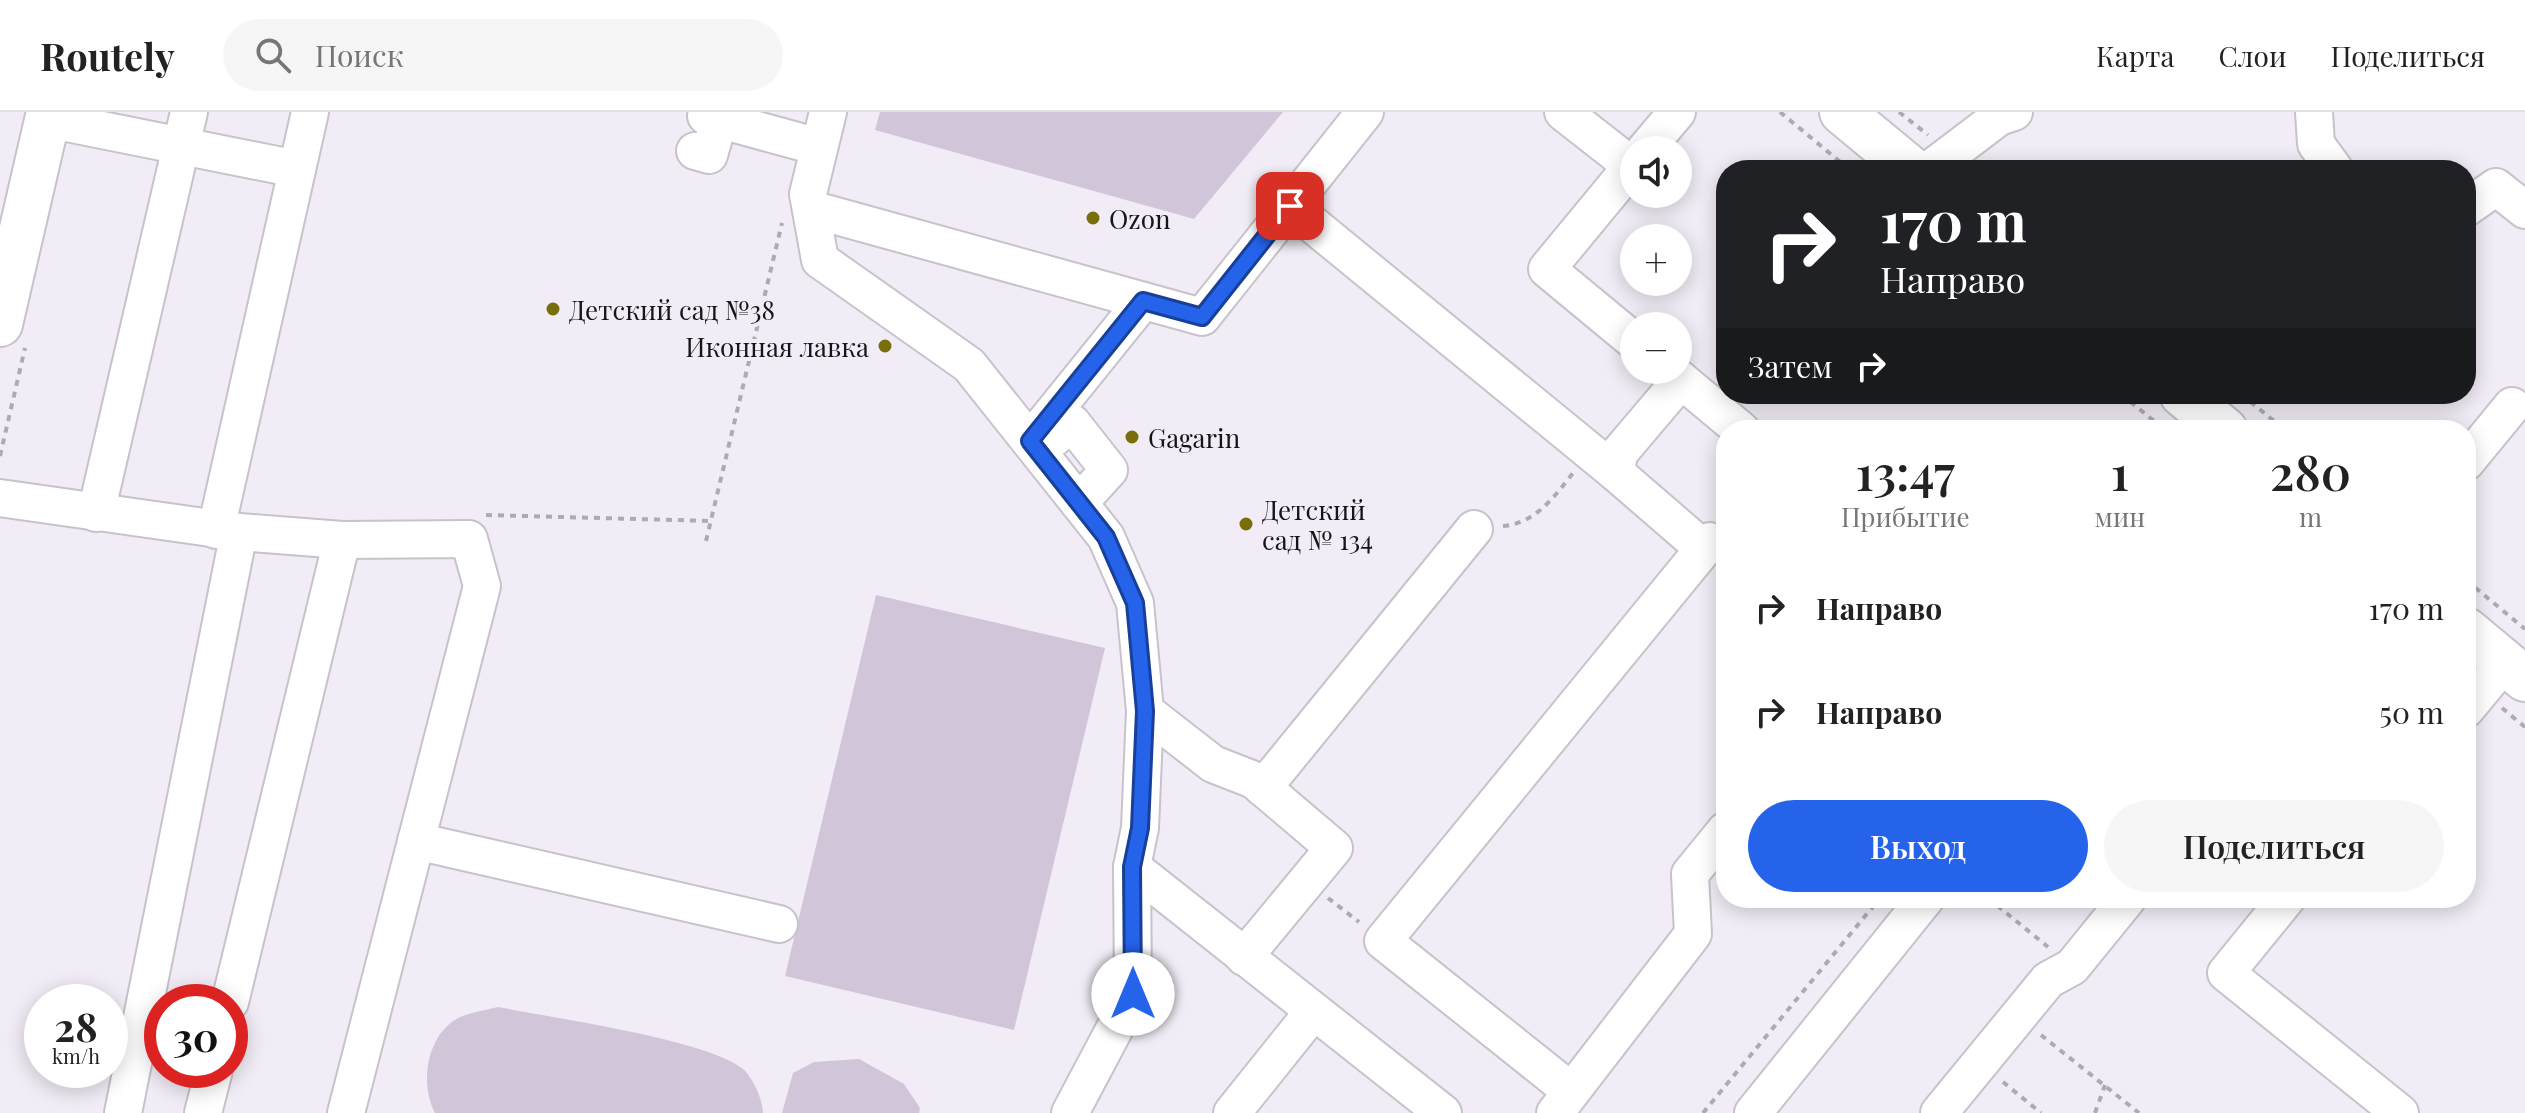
<!DOCTYPE html>
<html lang="ru">
<meta charset="utf-8">
<style>
:root{--surface:#fff;--page:#f6f6f6;--text:#222;--muted:#767676;--line:#e0e0e0;--accent:#2563eb}
body{margin:0;font-family:"Playfair Display",serif;background:var(--page);color:var(--text);height:100vh;display:flex;flex-direction:column;font-size:30px;white-space:nowrap}
*{box-sizing:border-box;margin:0}
p{font-size:26px;color:var(--muted)}
.icon{flex:none;width:44px;height:44px;fill:none;stroke:currentColor;stroke-width:2;stroke-linecap:round;stroke-linejoin:round}
.map{position:relative;flex:1;overflow:hidden}
.sheet{position:absolute;left:1716px;top:308px;width:760px;height:488px;display:flex;flex-direction:column;background:var(--surface);border-radius:32px;box-shadow:0 4px 20px #0003}
.sheet>*{flex:none}
.guide{position:absolute;left:1716px;top:48px;width:760px;height:244px;border-radius:32px;box-shadow:0 4px 20px #0003;background:#202124;color:#fff;overflow:hidden}
.buttons{position:absolute;left:1620px;top:24px;display:grid;gap:16px}
.buttons a{display:grid;place-items:center;width:72px;height:72px;border-radius:50%;background:var(--surface);box-shadow:0 4px 20px #0003;font-size:40px}
.speed{position:absolute;left:24px;top:872px;display:flex;gap:16px;font-size:40px;font-weight:700;text-align:center}
.speed>*{display:grid;place-content:center;width:104px;height:104px;border-radius:50%;background:var(--surface);box-shadow:0 4px 20px #0003;line-height:1}
.speed small{font-size:20px;font-weight:400}
.speed .limit{border:12px solid #d22;background:#fff;color:#111}
.pin{position:absolute;display:grid;place-items:center;width:68px;height:68px;color:#fff;margin:-34px;border-radius:16px;box-shadow:0 4px 12px #0006}
.me{position:absolute;width:88px;margin:-44px;rotate:0deg;stroke-linejoin:round;filter:drop-shadow(0 0 6px #0008)}
.turn{display:flex;align-items:center;gap:28px;height:168px;padding:0 32px;font-size:36px}
.turn .icon{width:104px;height:104px;stroke-width:2.5}
.turn b{display:block;font-size:56px;line-height:68px}
.then{display:flex;align-items:center;height:76px;padding:0 32px;background:#0003;gap:16px;font-size:30px}
.eta{display:flex;justify-content:space-evenly;align-items:center;height:136px;text-align:center}
.eta b{font-size:48px;font-weight:600;line-height:56px}
.cta{display:flex;gap:16px;margin-top:auto;padding:16px 32px}
.cta a{flex:1;height:92px;border-radius:48px;background:var(--accent);color:#fff;font-size:32px;font-weight:600;line-height:92px;text-align:center}
.cta a+a{background:var(--page);color:var(--text)}
ul{padding:0;list-style:none}
li{display:flex;align-items:center;gap:24px;height:104px;padding:0 32px}
li div{flex:1}
li b{display:block;font-size:30px}
li em{font-style:normal}
header{display:flex;align-items:center;gap:48px;box-sizing:border-box;height:112px;padding:0 40px;background:var(--surface);border-bottom:2px solid var(--line)}
header strong{font-size:38px}
nav{display:flex;gap:44px;margin-inline-start:auto;font-size:28px}
.search{width:560px;height:72px;background:var(--page);display:flex;align-items:center;gap:20px;box-sizing:border-box;padding:0 28px;border-radius:44px;color:var(--muted);font-size:30px}
.map>svg:first-child{display:block}
.green{fill:#d1c6d9}
.lines{fill:none;stroke-linecap:round;stroke-linejoin:round}
.minor-casing{stroke:#c7c2cb;stroke-width:40}
.major-casing{stroke:#c7c2cb;stroke-width:48}
.path{stroke:#aeaab2;stroke-width:4;stroke-dasharray:6 6;stroke-linecap:butt}
.minor{stroke:#fff;stroke-width:36}
.major{stroke:#fff;stroke-width:44}
.route-casing{stroke:#184099;stroke-width:20}
.route{stroke:#2563eb;stroke-width:14}
.poi-dot{fill:#796e0c;stroke:#f1ecf5;stroke-width:3}
.labels{text-anchor:middle;dominant-baseline:central;stroke-width:8;stroke-linejoin:round;paint-order:stroke}
.poi-label{font-size:26px;fill:#171518;stroke:#f1ecf5;text-anchor:start}
</style>
<header>
<strong>Routely</strong>
<div class="search"><svg class="icon" aria-label="search" viewBox="0 0 24 24"><circle cx="10" cy="10" r="6"/><path d="M15 15l6 6"/></svg>Поиск</div>
<nav><a>Карта</a><a>Слои</a><a>Поделиться</a></nav>
</header>
<div class="map">
<svg width="2525" height="1001" viewBox="0 0 2525 1001">
<rect width="100%" height="100%" fill="#f1ecf5"/>
<g class="green">
<path d="M880,0H1283L1194,107L875,18Z"/>
<path d="M876,483L1105,536L1014,918L785,864Z"/>
<path d="M498,895C552,906 706,927 743,957C753,966 763,988 763,1001H435C419,971 427,921 460,905C472,900 486,898 498,895Z"/>
<path d="M859,947L904,972L920,996L919,1001H782L793,961L814,950Z"/>
</g>
<g class="lines">
<g class="minor-casing">
<g id="minor">
<path d="M707,0L706,4L819,35"/>
<path d="M828,0L808,82L820,148L969,253L1106,425L1135,491L1145,599L1140,716L1132,755L1133,882L1070,1001"/>
<path d="M1563,0L1632,54L1634,51"/>
<path d="M2314,0L2316,32L2335,58"/>
<path d="M47,7L297,57"/>
<path d="M1645,38L1677,0"/>
<path d="M695,39L709,43L719,8"/>
<path d="M1632,54L1547,157L1634,229"/>
<path d="M1929,58L1999,5L2014,0"/>
<path d="M1290,94L1615,360"/>
<path d="M2466,96L2496,75L2525,98"/>
<path d="M811,97L1202,205L1365,0"/>
<path d="M1669,258L1741,318"/>
<path d="M1681,268L1620,340L1615,360L1704,437"/>
<path d="M1030,329L1143,189"/>
<path d="M1039,338L1072,311L1109,358L1079,391"/>
<path d="M2466,350L2512,294"/>
<path d="M0,386L239,420L342,428L469,427L482,474L346,1001"/>
<path d="M96,401L189,0"/>
<path d="M216,418L310,0"/>
<path d="M2466,597L2505,550"/>
<path d="M1145,599L1213,652L1254,668L1334,736L1244,845"/>
<path d="M1263,676L1474,417"/>
<path d="M416,729L779,812"/>
<path d="M1132,755L1443,1001"/>
<path d="M2287,786L2226,861L2400,1001"/>
<path d="M230,890L342,428"/>
<path d="M1571,979L1383,829L1710,429L1726,436"/>
<path d="M123,1001L239,420"/>
<path d="M203,1001L214,958"/>
<path d="M1232,1001L1313,900"/>
<path d="M1555,1001L1693,822L1690,762L1726,718"/>
<path d="M1753,1001L1926,786"/>
<path d="M1939,1001L2048,868L2072,855L2128,786"/>
</g>
</g>
<g class="major-casing">
<g id="major">
<path d="M1842,0L1912,58"/>
<path d="M0,212L49,0"/>
<path d="M2182,282L2225,318"/>
<path d="M2466,518L2525,567"/>
</g>
</g>
<g class="path">
<path d="M1780,0L1850,58"/>
<path d="M1899,0L1928,23"/>
<path d="M2121,282L2165,318"/>
<path d="M2241,282L2285,318"/>
<path d="M0,344L25,236"/>
<path d="M486,403L712,409"/>
<path d="M1503,414C1536,411 1554,385 1573,361"/>
<path d="M706,429L782,111"/>
<path d="M2466,468L2525,517"/>
<path d="M2502,596L2525,615"/>
<path d="M1328,786L1359,810"/>
<path d="M1988,786L2048,835"/>
<path d="M2041,923L2139,1001"/>
<path d="M2003,970L2041,1001"/>
<path d="M1703,1001L1880,786"/>
<path d="M2095,1001L2105,973"/>
</g>
<use href="#minor" class="minor"/>
<use href="#major" class="major"/>
</g>
<g class="lines">
<g class="route-casing">
<path id="route" d="M1133,882L1132,755L1140,716L1145,599L1135,491L1106,425L1030,329L1143,189L1202,205L1290,94"/>
</g>
<use href="#route" class="route"/>
</g>
<g class="poi-dot">
<circle cx="1093" cy="106" r="8"/>
<circle cx="553" cy="197" r="8"/>
<circle cx="885" cy="234" r="8"/>
<circle cx="1132" cy="325" r="8"/>
<circle cx="1246" cy="412" r="8"/>
</g>
<g class="labels">
<g class="poi-label">
<text x="1109" y="106">Ozon</text>
<text x="569" y="197">Детский сад №38</text>
<text x="869" y="234" text-anchor="end">Иконная лавка</text>
<text x="1148" y="325">Gagarin</text>
<text x="1262" y="397">Детский<tspan x="1262" dy="30">сад № 134</tspan></text>
</g>
</g>
</svg>
<div class="buttons">
<a><svg class="icon" aria-label="sound" viewBox="0 0 24 24"><path d="M4 9h4l5-4v14l-5-4H4zM17 9q2 3 0 6"/></svg></a>
<a>+</a>
<a>−</a>
</div>
<div class="speed"><div>28<small>km/h</small></div><div class="limit">30</div></div>
<div class="pin" style="left:1290px;top:94px;background:#d93025"><svg class="icon" aria-label="arrive" viewBox="0 0 24 24"><path d="M6 21V4h12l-3 4 3 4H6"/></svg></div>
<svg class="me" style="left:1133px;top:882px" viewBox="-20 -20 40 40"><circle r="19" fill="#fff"/><path d="M0-13L10 11 0 6-10 11z" fill="#2563eb"/></svg>
<div class="guide">
<div class="turn"><svg class="icon" aria-label="right" viewBox="0 0 24 24"><path d="M7 20v-9h11M14 6l5 5-5 5"/></svg><div><b>170 m</b>Направо</div></div>
<div class="then">Затем<svg class="icon" aria-label="right" viewBox="0 0 24 24"><path d="M7 20v-9h11M14 6l5 5-5 5"/></svg></div>
</div>
<section class="sheet">
<div class="eta">
<div><b>13:47</b><p>Прибытие</p></div>
<div><b>1</b><p>мин</p></div>
<div><b>280</b><p>m</p></div>
</div>
<ul>
<li><svg class="icon" aria-label="right" viewBox="0 0 24 24"><path d="M7 20v-9h11M14 6l5 5-5 5"/></svg><div><b>Направо</b></div><em>170 m</em></li>
<li><svg class="icon" aria-label="right" viewBox="0 0 24 24"><path d="M7 20v-9h11M14 6l5 5-5 5"/></svg><div><b>Направо</b></div><em>50 m</em></li>
</ul>
<div class="cta"><a>Выход</a><a>Поделиться</a></div>
</section>
</div>
